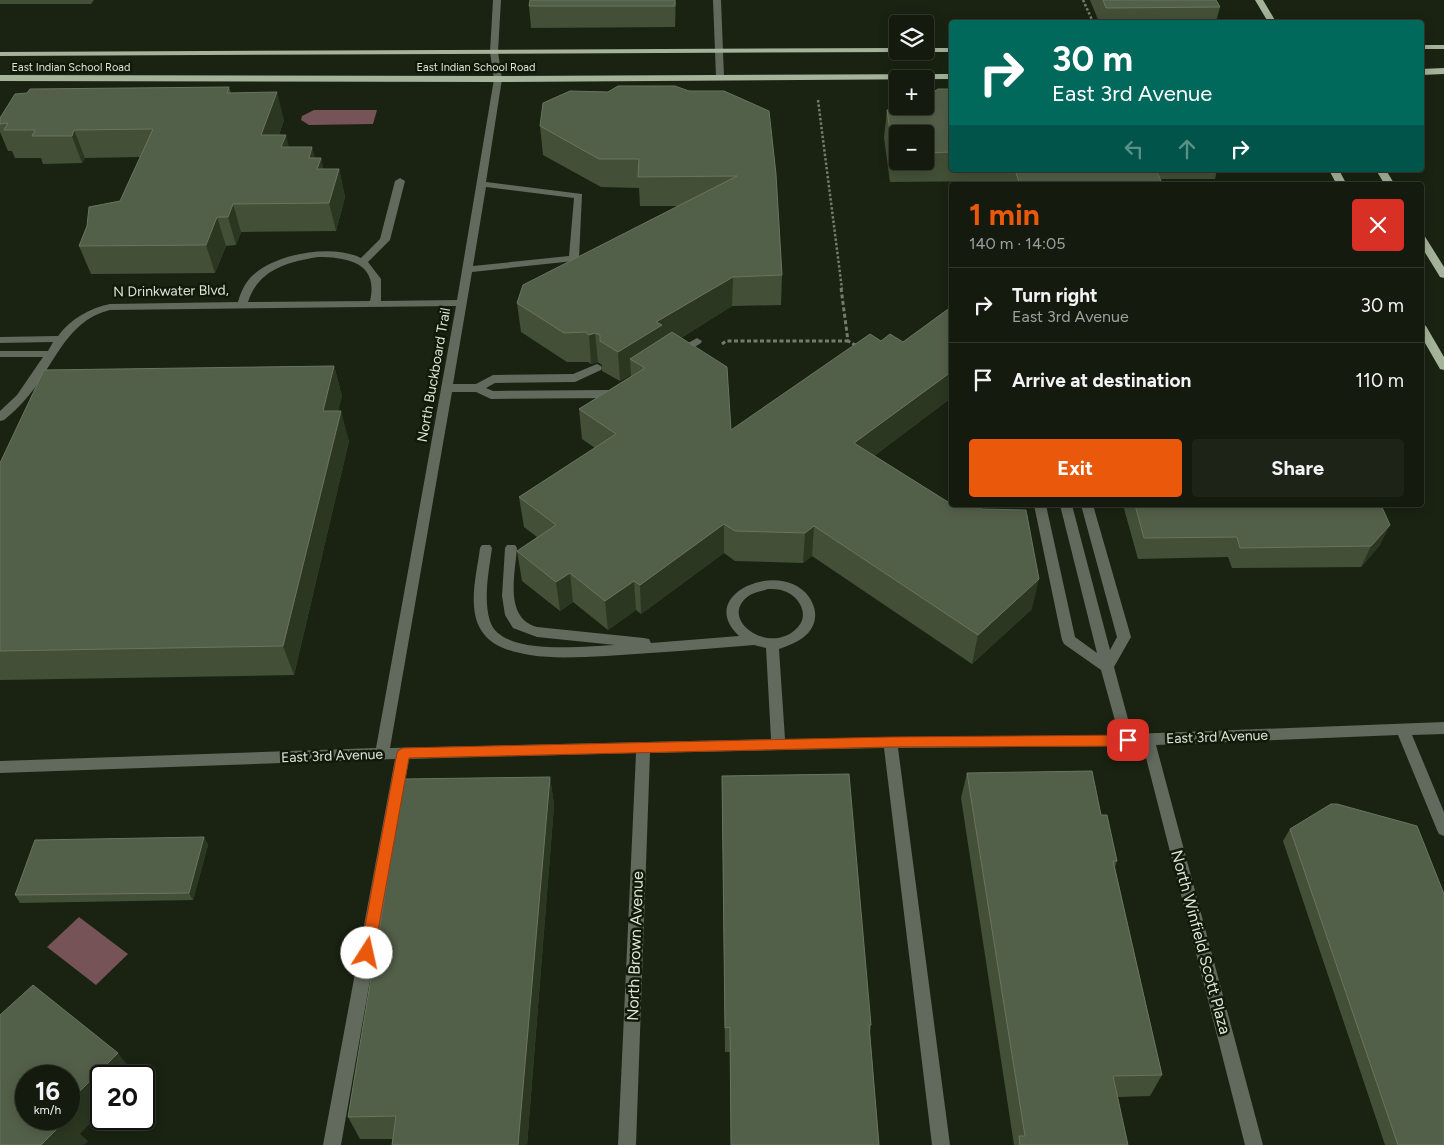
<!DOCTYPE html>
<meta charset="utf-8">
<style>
:root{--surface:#141a0e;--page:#1d2317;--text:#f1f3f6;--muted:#9da19e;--line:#33382e;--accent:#ea580c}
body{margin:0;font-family:Figtree,sans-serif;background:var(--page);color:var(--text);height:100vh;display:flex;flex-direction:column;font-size:19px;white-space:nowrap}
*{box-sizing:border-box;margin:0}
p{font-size:16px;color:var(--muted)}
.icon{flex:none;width:28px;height:28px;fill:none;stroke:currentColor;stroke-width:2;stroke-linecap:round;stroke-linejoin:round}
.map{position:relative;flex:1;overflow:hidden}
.drawer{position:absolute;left:949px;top:182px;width:475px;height:325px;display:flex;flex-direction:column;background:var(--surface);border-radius:5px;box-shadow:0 2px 12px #0003,0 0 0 1px var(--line)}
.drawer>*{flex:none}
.top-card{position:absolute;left:949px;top:20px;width:475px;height:152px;border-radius:5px;box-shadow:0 2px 12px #0003,0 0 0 1px var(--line);background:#00695c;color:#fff;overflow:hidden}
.buttons{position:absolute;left:889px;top:15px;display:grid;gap:10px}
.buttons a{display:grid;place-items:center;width:45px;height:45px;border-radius:5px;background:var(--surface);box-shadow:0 2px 12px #0003,0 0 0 1px var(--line);font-size:25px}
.speed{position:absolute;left:15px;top:1065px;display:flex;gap:10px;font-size:25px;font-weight:700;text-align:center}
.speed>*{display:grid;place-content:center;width:65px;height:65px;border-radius:50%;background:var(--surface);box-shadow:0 2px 12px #0003,0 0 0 1px var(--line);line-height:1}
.speed small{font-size:12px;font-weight:400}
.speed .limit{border:2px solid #111;border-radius:8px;background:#fff;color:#111}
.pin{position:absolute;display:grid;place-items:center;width:42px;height:42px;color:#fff;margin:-21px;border-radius:10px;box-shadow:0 2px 8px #0006}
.me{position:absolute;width:55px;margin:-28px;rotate:10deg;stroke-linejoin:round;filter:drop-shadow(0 0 4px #0008)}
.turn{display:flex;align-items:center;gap:18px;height:105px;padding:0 20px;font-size:22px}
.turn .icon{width:65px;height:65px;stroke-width:2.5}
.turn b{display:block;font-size:35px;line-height:42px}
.lanes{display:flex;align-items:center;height:48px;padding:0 20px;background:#0003;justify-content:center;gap:25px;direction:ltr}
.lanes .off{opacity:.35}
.round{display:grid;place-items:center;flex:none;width:52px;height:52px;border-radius:5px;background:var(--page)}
.overview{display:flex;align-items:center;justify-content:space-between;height:85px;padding:0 20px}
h1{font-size:30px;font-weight:700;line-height:38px;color:var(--accent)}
.primary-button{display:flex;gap:10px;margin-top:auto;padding:10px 20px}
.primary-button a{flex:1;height:58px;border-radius:5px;background:var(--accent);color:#fff;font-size:20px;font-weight:700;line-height:58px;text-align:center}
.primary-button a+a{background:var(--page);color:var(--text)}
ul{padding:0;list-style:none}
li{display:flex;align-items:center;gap:15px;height:75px;padding:0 20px;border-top:1px solid var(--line)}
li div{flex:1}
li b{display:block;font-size:19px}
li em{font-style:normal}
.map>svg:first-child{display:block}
.water{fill:#755357}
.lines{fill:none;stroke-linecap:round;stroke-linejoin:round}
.path-far1{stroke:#737b6d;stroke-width:2.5;stroke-dasharray:2.5 2;stroke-linecap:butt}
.path{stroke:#737b6d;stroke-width:3;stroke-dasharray:4 2.5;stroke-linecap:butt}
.minor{fill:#62695d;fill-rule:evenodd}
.major{fill:#a4b39a;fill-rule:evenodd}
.wall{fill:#435037;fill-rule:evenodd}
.shaded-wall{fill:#2b3721}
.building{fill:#536049;stroke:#69755f}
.route{fill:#ea580c;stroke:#983908}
.labels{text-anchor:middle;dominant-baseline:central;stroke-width:5;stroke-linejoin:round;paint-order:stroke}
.far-street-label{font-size:11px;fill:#dee4d9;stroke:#111a09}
.street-label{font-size:14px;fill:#dee4d9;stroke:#111a09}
.near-street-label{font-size:16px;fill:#dee4d9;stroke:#111a09}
</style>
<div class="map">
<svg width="1444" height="1145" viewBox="0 0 1444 1145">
<rect width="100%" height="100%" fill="#1a2312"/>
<g class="water">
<path d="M314,110H377L373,124L309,125L301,120L302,116Z"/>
<path d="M79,917L128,954L96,985L47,947Z"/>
</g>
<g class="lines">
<g class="path-far1">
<path d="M1083,0L1093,22"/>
<path d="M818,100L842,289"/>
</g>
<g class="path">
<path d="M841,288L848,341L857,346"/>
<path d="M722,344L726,341H848"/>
</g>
<g class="minor">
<path d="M493,0H501L498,52L502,79L486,182L582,194L579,258L574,261L472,272L453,384H476L493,375L573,374L597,364L601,366L602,368L601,370L575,382L495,383L486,388L493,391L609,390L618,386L624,390L611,398L491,399L476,392H452L390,748L771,739L766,648L754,645C705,649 655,653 606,656C581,657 555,659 530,655C512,652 491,647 481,630C467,607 477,573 480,548L482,545H490L492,548C489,570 483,599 490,621C501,657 586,646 615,645L537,637L513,628L505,615L502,596L505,548L507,545H515L517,548C515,575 504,618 537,627L644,638L649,639L651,643L739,636C694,594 782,558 809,597C813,603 816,610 815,618C813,636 794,644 779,649L785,739L1119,735L1101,670L1064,644L1062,640L1034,505H1046L1075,637L1097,653L1060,505H1072L1110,650L1117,637L1081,505H1093L1131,637L1114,667L1132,734L1444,722V734L1412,735L1444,812V836L1439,834L1437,830L1398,735L1156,745L1263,1145H1245L1143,746L898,748L950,1145H932L884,748L650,753L636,1145H618L636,753L409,759L341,1145H323L395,759L0,773V761L376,748L456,306L110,310C64,321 53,370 24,401C18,408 11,414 4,420L0,421V411L17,395L43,357H0V351H48L53,342L0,343V337L58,336C70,319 90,308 110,304L238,302C240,294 244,285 250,278C272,254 332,243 361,258L380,239L395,181L400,178L405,181L390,240L368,262L381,279V301L457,300L494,79L490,52ZM486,187L574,198L569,256L473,266ZM318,257C348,257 379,263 370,301L248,302C258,270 287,262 318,257ZM768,589C773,589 779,589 784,591C798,595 810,614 798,627C770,658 715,618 750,595C755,592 763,591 768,589Z"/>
<path d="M713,0H721L724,77L720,80L716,77Z"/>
<path d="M697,338L702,341L701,343L682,355H674L673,353L674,351Z"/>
</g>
<g class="major">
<path d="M1255,0H1263L1276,22H1268Z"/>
<rect x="1421" y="45" width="23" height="4"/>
<path d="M898,48V51L901,52L0,56V52Z"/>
<path d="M925,48H951V52H922L925,51Z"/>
<path d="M1444,68V74L1421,75V69Z"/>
<path d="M951,74V79L498,82L0,81V75L498,76Z"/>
<path d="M1329,170H1339L1347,185H1337Z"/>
<path d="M1376,170H1386L1395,185H1385Z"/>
<path d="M1421,234L1424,235L1444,267V278L1440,277L1421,246Z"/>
<path d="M1421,323L1426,326L1444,357V370L1440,369L1421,336Z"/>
</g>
</g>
<g class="wall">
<path d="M0,0H94L91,4H0Z"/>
<path d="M676,0L675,27L531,28L529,6Z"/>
<path d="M1090,0H1216L1220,7L1216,22H1099Z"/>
<path d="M229,87L231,93L284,120L279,135L289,147L315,158H321L323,169H339L345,197L336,231L241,232L236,245L226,246L215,273L91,274L79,246L120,201L140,157L85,158L82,163L43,164L41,158H15L12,151H8L0,132V118Z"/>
<path d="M951,89V170H1217L1215,179H1160L1163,185H1006L1005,181L890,182L884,138L887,110H903ZM898,134H925V161H898Z"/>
<path d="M724,91L782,275L781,305L732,306L681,338L731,430L881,341L903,342L951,307V398L874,456L948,502L981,509L1032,609L972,664L812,556L803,563L735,561L724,553L641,614L636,610L608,630L573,602L560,611L522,581L517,551L537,537L524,527L519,497L595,448L582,439L579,409L631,376V375L620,381L602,371V365L598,362L591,364L588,362H567L521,332L517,303L679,206H640L639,188L601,187L543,155L540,126L608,92Z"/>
<path d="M334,366L342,396L338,411L349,441L294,675L0,680V463Z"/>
<path d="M1123,505H1381L1380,545L1361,567L1232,568L1228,557L1138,559Z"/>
<path d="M967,773L1101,815L1117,861L1115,867L1162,1075L1150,1096L1117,1097L1128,1145H1014L961,798Z"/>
<path d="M722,776L871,1025L870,1033L879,1145H731L730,1052H725Z"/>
<path d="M550,777L554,805L527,1145H392L393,1139H360L348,1117Z"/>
<path d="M1290,829L1444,1145H1385L1283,841Z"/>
<path d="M204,837L208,845L193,900L20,903L15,895Z"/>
</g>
<g class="shaded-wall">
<path d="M675,0H676L675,27Z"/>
<path d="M277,92L284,120L269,163L261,135Z"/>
<path d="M74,130L85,158L82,163L72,136Z"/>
<path d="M286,135L293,163L281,147Z"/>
<path d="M312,147L318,168L321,158L327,186L309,158Z"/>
<path d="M339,169L345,197L336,231L329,203Z"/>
<path d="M233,204L241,232L236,245L228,217Z"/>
<path d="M217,217L226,246L215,273L206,245Z"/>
<path d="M733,277L732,306L663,349L630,359L631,375L620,381L618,352L656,322Z"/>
<path d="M595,333L598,362L591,364L589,335Z"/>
<path d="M334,366L342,396L331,441L323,411Z"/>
<path d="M951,372V398L852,473L854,443Z"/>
<path d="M341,411L349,441L294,675L283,646Z"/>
<path d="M724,524V553L641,614L640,585Z"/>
<path d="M1390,525L1380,545L1361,567L1371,546Z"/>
<path d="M814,526L812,556L803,563L805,533Z"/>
<path d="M570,573L573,602L560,611L556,582Z"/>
<path d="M1039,579L1032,609L972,664L978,635Z"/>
<path d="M634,581L636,610L608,630L605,601Z"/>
<path d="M550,777L554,805L527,1145H518Z"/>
<path d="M204,837L208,845L193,900L189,893Z"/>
<path d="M118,1053L136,1076H101V1112L80,1134L88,1141L84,1145H41L65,1119H69V1102Z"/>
</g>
<g class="building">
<path d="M530,0H675V6H529Z"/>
<path d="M1103,0H1216L1220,7L1106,8Z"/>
<path d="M618,86H675L689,91H724L769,111L776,174L782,275L733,277L656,322L662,325L618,352L600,341V335L595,333L589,335L585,332L564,333L517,303L523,285L737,176L638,177L639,159H599L540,126L543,103L570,91L608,92Z"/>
<path d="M229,87L227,93L277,92L261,135H286L281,147H312L309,158H321L317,169H339L329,203L233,204L228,217H217L206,245L79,246L87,226L89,207L120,201L153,129L74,130L72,136H32L35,130H4L8,123L0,124V118L15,94L27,93L30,89Z"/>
<path d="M938,89H951V152L925,153V134H898V153H893L887,110H903L910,106H925V97Z"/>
<path d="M1015,170H1156L1163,185H1020Z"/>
<path d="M951,307V372L854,443L948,502H951V505H980L981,509L1026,510L1039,579L978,635L814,526L805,533L735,531L724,524L640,585L634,581L605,601L570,573L556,582L517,551L556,525L519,497L616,434L579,409L645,368L630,359L672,332L727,367L731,430L870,334L881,341L890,334L903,342Z"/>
<path d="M334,366L323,411H341L283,646L0,651V463L44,370Z"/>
<path d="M1135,505H1381L1390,525L1371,546L1240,548L1237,537L1144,538Z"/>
<path d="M1092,771L1101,815H1107L1117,861H1113L1162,1075L1113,1076L1128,1145H1020L1019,1136H1025L967,773Z"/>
<path d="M849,774L871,1025H869L879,1145H731L730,1027L725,1028L722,776Z"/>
<path d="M550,777L518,1145H392L396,1116L348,1117L404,779Z"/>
<path d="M1331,804H1337L1417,826L1444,894V1145H1398L1290,829Z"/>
<path d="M204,837L189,893L15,895L35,840Z"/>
<path d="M33,985L118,1053L69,1102V1076H26V1119H67L41,1145H0V1015Z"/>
</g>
<path class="route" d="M1128,735L1132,737L1134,740L1132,744L1128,746L890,747L409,758L374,953L372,957L367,959L362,957L360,953L397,753L399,750L403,748L890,737Z"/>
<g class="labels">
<g class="far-street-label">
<text x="71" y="67">East Indian School Road</text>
<text x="476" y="67">East Indian School Road</text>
</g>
<g class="street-label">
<text transform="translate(171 291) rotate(-1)">N Drinkwater Blvd,</text>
<text transform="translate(434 375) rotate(-80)">North Buckboard Trail</text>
<text transform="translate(1217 737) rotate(-2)">East 3rd Avenue</text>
<text transform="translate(332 756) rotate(-2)">East 3rd Avenue</text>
</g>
<g class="near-street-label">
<text transform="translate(1201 942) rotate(75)">North Winfield Scott Plaza</text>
<text transform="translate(635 946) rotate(-88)">North Brown Avenue</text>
</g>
</g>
</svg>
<div class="buttons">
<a><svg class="icon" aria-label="layers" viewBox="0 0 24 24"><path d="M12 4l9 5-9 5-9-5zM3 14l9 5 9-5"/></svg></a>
<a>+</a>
<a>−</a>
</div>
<div class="speed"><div>16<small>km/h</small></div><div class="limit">20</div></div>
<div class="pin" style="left:1128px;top:740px;background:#d93025"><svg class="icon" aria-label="arrive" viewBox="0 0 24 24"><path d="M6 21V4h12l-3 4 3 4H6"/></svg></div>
<svg class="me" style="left:367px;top:953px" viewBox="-20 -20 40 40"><circle r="19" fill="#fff"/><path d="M0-13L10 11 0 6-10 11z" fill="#ea580c"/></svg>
<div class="top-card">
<div class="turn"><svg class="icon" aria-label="right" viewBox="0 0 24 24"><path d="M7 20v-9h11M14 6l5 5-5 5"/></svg><div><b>30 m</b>East 3rd Avenue</div></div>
<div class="lanes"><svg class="icon off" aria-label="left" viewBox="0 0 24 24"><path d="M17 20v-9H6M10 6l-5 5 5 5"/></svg><svg class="icon off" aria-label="ahead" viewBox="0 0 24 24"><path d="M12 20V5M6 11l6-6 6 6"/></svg><svg class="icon" aria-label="right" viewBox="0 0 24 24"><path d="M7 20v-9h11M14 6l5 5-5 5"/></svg></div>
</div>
<section class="drawer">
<div class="overview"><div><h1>1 min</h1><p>140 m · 14:05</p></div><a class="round" style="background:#d93025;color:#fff"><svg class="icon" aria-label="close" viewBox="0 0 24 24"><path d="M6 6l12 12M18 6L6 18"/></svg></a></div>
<ul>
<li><svg class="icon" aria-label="right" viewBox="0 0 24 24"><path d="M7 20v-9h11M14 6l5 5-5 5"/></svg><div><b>Turn right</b><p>East 3rd Avenue</p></div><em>30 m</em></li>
<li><svg class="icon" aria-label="arrive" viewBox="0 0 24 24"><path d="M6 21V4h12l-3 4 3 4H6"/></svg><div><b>Arrive at destination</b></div><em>110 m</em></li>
</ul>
<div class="primary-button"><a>Exit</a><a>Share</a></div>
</section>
</div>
